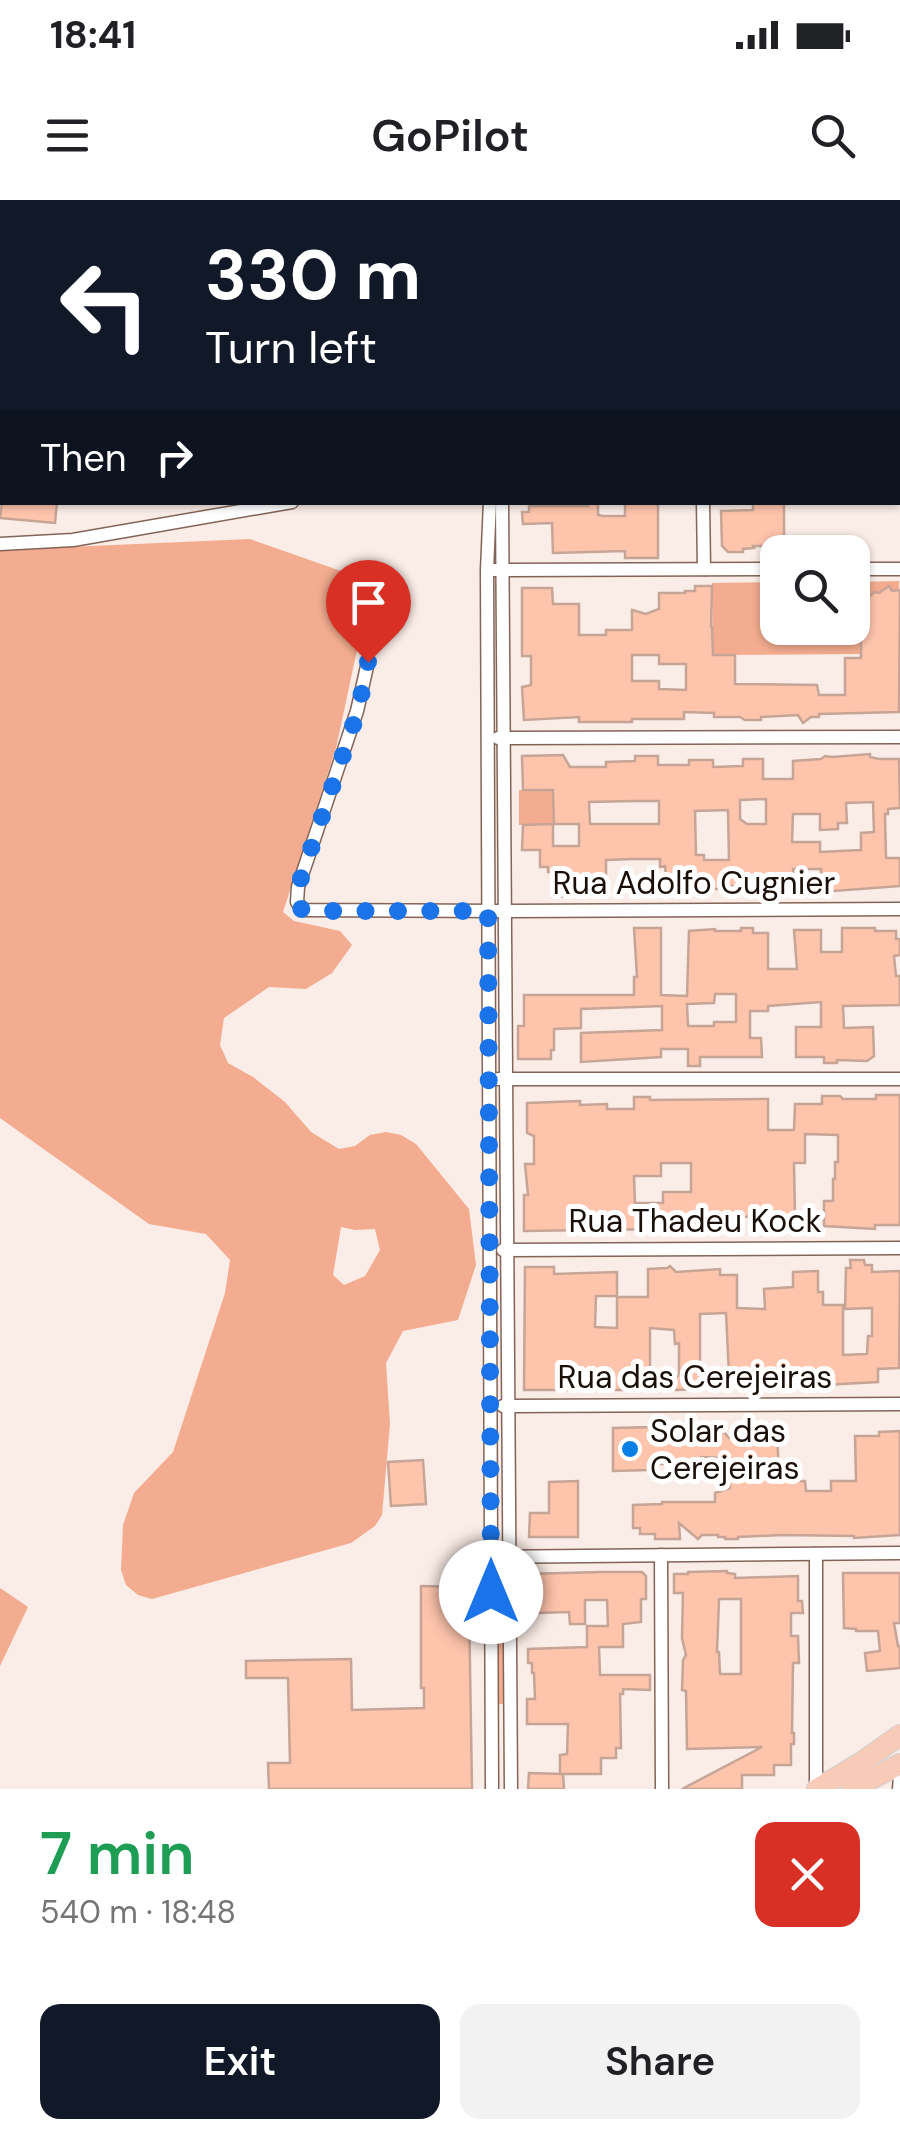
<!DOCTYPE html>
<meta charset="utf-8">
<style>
:root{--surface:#fff;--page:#f2f2f2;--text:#202124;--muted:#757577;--accent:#111827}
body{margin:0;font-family:"DM Sans",sans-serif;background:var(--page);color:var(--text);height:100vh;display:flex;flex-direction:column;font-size:38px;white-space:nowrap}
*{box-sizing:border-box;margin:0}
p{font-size:32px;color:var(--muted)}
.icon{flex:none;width:55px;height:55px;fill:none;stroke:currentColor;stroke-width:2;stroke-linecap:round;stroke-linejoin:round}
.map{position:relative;height:1589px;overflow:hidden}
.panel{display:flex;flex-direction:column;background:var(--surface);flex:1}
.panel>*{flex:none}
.banner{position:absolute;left:0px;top:0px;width:900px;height:305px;box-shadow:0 2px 8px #0004;background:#111827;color:#fff;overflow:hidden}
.controls{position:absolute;left:760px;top:335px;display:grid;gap:20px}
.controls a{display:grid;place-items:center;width:110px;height:110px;border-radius:20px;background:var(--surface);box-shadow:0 2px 8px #0004;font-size:50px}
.pin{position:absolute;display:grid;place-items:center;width:85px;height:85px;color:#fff;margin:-102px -42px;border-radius:50% 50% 50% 0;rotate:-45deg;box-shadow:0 0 10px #0007}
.pin .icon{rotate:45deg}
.me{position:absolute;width:110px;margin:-55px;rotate:0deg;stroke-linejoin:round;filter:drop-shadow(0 0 8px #0008)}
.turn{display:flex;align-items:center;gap:35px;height:210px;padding:0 40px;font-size:45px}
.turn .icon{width:130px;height:130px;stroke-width:2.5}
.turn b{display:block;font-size:70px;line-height:85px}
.then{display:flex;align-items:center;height:95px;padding:0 40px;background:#0003;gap:20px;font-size:38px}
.round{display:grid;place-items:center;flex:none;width:105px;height:105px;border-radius:20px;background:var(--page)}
.summary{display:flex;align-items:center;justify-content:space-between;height:170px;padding:0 40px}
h1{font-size:60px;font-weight:600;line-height:75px;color:#1e9e55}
.button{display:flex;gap:20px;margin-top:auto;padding:20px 40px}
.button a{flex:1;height:115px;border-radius:20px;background:var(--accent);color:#fff;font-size:40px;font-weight:600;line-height:115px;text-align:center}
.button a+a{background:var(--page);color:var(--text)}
.status{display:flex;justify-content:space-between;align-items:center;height:70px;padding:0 50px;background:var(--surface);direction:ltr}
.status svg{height:28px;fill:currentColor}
header{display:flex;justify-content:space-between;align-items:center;height:130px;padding:0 40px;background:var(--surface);font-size:45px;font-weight:600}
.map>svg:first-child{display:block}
.green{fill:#f3ac8f;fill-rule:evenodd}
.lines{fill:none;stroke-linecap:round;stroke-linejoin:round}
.stream{stroke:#e98d67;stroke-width:4}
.building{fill:#fec4ac;stroke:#c6a597;stroke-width:2.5;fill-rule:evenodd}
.street-casing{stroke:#836458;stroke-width:15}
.primary-casing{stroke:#d1cfce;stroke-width:22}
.street{stroke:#fff;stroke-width:12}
.primary{stroke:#f8cbb9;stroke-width:20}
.route{stroke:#1a73e8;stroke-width:18;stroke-dasharray:0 32.4}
.poi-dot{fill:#097fe5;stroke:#fff;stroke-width:4}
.labels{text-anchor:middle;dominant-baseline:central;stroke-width:10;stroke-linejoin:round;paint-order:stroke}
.street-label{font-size:32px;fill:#1b0f0a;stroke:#fff}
.poi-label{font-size:32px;fill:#1b0f0a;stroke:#fff;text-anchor:start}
</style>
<div class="status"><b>18:41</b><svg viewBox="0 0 49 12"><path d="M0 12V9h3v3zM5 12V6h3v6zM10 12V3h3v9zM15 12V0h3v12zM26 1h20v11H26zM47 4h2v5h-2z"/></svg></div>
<header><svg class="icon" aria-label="menu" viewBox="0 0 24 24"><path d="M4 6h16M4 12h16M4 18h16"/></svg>GoPilot<svg class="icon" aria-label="search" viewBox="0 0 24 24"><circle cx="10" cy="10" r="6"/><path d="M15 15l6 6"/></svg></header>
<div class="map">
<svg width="900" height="1589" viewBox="0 0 900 1589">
<rect width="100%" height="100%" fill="#faece6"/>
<g class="green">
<path d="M250,339L341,371L358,389L357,450L336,548L283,712L294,721L340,731L352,745L332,773L306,789L269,787L224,818L220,845L228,863L253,877L285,902L311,932L339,949L355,946L370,935L386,932L401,935L416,944L469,1009L476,1065L458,1120L403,1131L386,1163L390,1224L382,1315L375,1326L351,1343L152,1399L138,1395L126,1385L121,1370L123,1325L134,1293L173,1252L225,1093L230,1060L206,1034L149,1024L0,918V350ZM341,1027L355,1030L375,1029L380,1050L365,1076L344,1085L333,1075Z"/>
<path d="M899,381V401L889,387L879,393L874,392L853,409V382Z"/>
<path d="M777,382L778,428H852L853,421H861V454L713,455L712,383Z"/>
<path d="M553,589V624L519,625V590Z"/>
<path d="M501,1364L504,1504H498L496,1365Z"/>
<path d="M0,1388L28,1407L0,1466Z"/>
</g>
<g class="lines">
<g class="stream">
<path d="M539,2V0"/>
<path d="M0,162H2"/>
<path d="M898,282L900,283"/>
</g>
</g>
<g class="building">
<path d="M2,302H57L55,323L0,318Z"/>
<path d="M588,302H598V315L603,316H625V303H658V358H625V351L553,353L552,323L523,324L522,312H529V306H588Z"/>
<path d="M753,302H784V344H779V346H753L754,348L743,349V352H728L722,346L721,311L753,310Z"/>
<path d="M695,386H712L711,427H712L713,455H735V484L817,485L819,495H845V458H861V421H852V409L875,392L879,393L889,386L892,391L900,390L899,512L819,514V517H811L803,523L798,515L761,517V520H745L740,517H714V513L684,512V519H632V522H579V517L524,520L522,487L531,485V456H522V388H552L553,404H579V435H606V430H632V410L646,414L659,409V393H685V391H695ZM632,455H659V464H686V490L659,489V481H632Z"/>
<path d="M870,554V557L879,559H899L900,608L888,609V614H885L886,658H900V686L821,692V669H793L794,681H788V685L768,686V681L747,689L732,686V689H686L687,684L667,685L665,666L660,667V659H633L606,660V690H602V692H571L572,696L553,697V672H548V667H540V650H522L523,625L553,624V646H579V624H554L553,590H523L522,556L563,555L570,567H606V562L635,561V556H658V565H689V560H713V567L743,566V559H763V579H793V561L821,559L825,556L832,557ZM766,599V624H747L740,619V600ZM633,601H659V624H590L589,602ZM873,602L874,632L861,633V650L820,652V642H792L793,614H820V630L838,629V623H847L846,603ZM728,610L729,660H704V655H696L695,611Z"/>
<path d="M634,728H661V795L687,796L689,731L715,729V731H741V728H753V733H768V769H797L794,730H821V752H842V728H875V731H896V739H900V755L894,756L896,776H900V805L843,806L844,828L873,827L874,856L867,861L837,860V863H824V857H796V827H821V802L768,806V811H750V838H761L762,857H700V866H688V849H661V857L581,862V833L662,830V806L581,809V828L554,829V850H551V859H518V826H524V795H634V777H637ZM715,794H736V822H714V826H688L687,804L714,803Z"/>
<path d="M876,895H900V1025H875V1029L824,1026V1001H833V979H835V962H838V935L805,934V963H794L795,1017H779V1021L768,1022V1016L740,1017V1027L661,1025V1029L524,1031V995H528L525,964H534V936L527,933V903L580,901V905L607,904V909H634V897H650V900L768,899V930H794L795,904H822V896H840L843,899H876ZM661,963H691V992H663V1003H635L634,976H661Z"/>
<path d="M850,1060H864L865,1065H872V1072L900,1071L899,1168L878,1169V1182L787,1187V1185L771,1186V1183H759L758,1174L729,1175L726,1113L700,1114V1189L676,1190L675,1176H679V1143L675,1144L674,1130L650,1128V1183L625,1185V1190H524L525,1067H554V1074L617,1072V1096H596L595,1127L617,1128V1097H648V1069L667,1068L670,1066L676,1072L720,1069V1075H737V1108L765,1109L764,1089L793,1087V1072L818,1071V1092H823V1105H843V1155L867,1154L868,1136H872V1108L845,1109L846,1068H851Z"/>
<path d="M679,1222L723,1224V1231L729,1238L757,1237V1224H777L779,1281H805L806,1291H831V1281H856L855,1236H879V1232L900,1231V1335L854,1338V1336L782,1335L738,1337V1339H725V1337H718V1335H702L698,1339L679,1323L680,1339H655V1334H640V1328H633V1305L662,1304V1302H715V1293L730,1288L729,1258L701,1257V1260H679V1264H649V1270L613,1271V1228L654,1227V1225H679Z"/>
<path d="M423,1260L426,1304L391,1306L388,1262Z"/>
<path d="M578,1281V1337H529L530,1313H549V1282Z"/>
<path d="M727,1371V1373L735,1374V1378L798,1376V1401H802L803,1413H791V1436H798L799,1463H793L792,1533H794V1544H791V1565H774V1575H742V1589H682L762,1547L687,1549L686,1491L682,1490L683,1460L686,1455L682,1438L683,1393H674V1374H688V1372ZM719,1399H741V1474H720L719,1452H717Z"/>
<path d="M601,1372H642L646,1376V1399H641V1422L623,1424V1447H599L600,1475H650V1490L623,1489V1494H620L621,1548H616V1558H601V1574H560V1555L567,1554L568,1524H527V1499H535L534,1473H532V1463H528V1449L587,1447V1426H608L607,1400H585V1424H570L569,1412L537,1413L536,1399H527L525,1374Z"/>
<path d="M843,1373H900V1423H894L898,1446H900V1468L867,1471L865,1453L880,1451L878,1431H856V1429L844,1428Z"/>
<path d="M421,1386L458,1387L460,1404H469L472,1589H269L268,1563H290L288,1478H246V1461L351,1459L352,1510L424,1508V1488H421Z"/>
<path d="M529,1573L563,1574L564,1589H528Z"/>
</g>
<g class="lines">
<g class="street-casing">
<g id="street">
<path d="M276,0L293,2"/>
<path d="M874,2L875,0"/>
<path d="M0,91H2"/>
<path d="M898,183L900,186"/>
<path d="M898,216H900"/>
<path d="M0,274L2,260"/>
<path d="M490,302L487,370L492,1589"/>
<path d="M502,302L511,1589"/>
<path d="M703,302L704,369"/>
<path d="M0,344L73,340L292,302"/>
<path d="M852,369H900"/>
<path d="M494,370L778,369"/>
<path d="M368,462L357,511L298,687L297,702L303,710L505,711L900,709"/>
<path d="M498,538L900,537"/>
<path d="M498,879H900"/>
<path d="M503,1050L900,1048"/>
<path d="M503,1206L900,1204"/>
<path d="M816,1354V1589"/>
<path d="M661,1355L662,1589"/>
<path d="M491,1357L900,1353"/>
<path d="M899,1589L900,1576"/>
</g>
</g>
<g class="primary-casing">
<g id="primary">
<path d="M817,1589L862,1562L900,1535"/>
<path d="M852,1589L900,1564"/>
</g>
</g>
<use href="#street" class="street"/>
<use href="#primary" class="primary"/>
</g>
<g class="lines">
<path class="route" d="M368,462L358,511L298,687L297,702L302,710L313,711H488L491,1392"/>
</g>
<circle class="poi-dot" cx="630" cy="1249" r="10"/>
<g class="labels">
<g class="street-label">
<text x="694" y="683">Rua Adolfo Cugnier</text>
<text x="695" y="1021">Rua Thadeu Kock</text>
<text x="695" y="1177">Rua das Cerejeiras</text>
</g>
<g class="poi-label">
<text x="650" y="1231">Solar das<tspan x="650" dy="37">Cerejeiras</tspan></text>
</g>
</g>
</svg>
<div class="controls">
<a><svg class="icon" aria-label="search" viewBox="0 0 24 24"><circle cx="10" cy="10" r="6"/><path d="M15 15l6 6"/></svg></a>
</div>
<div class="pin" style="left:368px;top:462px;background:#d93025"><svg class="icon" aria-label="arrive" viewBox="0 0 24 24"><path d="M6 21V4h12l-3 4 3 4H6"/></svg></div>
<svg class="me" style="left:491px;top:1392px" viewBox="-20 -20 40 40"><circle r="19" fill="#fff"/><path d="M0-13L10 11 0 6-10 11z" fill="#1a73e8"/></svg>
<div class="banner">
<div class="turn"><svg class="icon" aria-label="left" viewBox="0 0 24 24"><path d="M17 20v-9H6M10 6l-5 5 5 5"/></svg><div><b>330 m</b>Turn left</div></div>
<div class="then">Then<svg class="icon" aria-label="right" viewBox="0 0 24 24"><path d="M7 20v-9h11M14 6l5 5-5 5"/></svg></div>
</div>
</div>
<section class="panel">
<div class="summary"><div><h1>7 min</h1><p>540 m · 18:48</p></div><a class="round" style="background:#d93025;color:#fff"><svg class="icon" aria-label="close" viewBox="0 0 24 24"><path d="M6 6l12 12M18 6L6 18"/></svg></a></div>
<div class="button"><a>Exit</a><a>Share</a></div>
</section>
